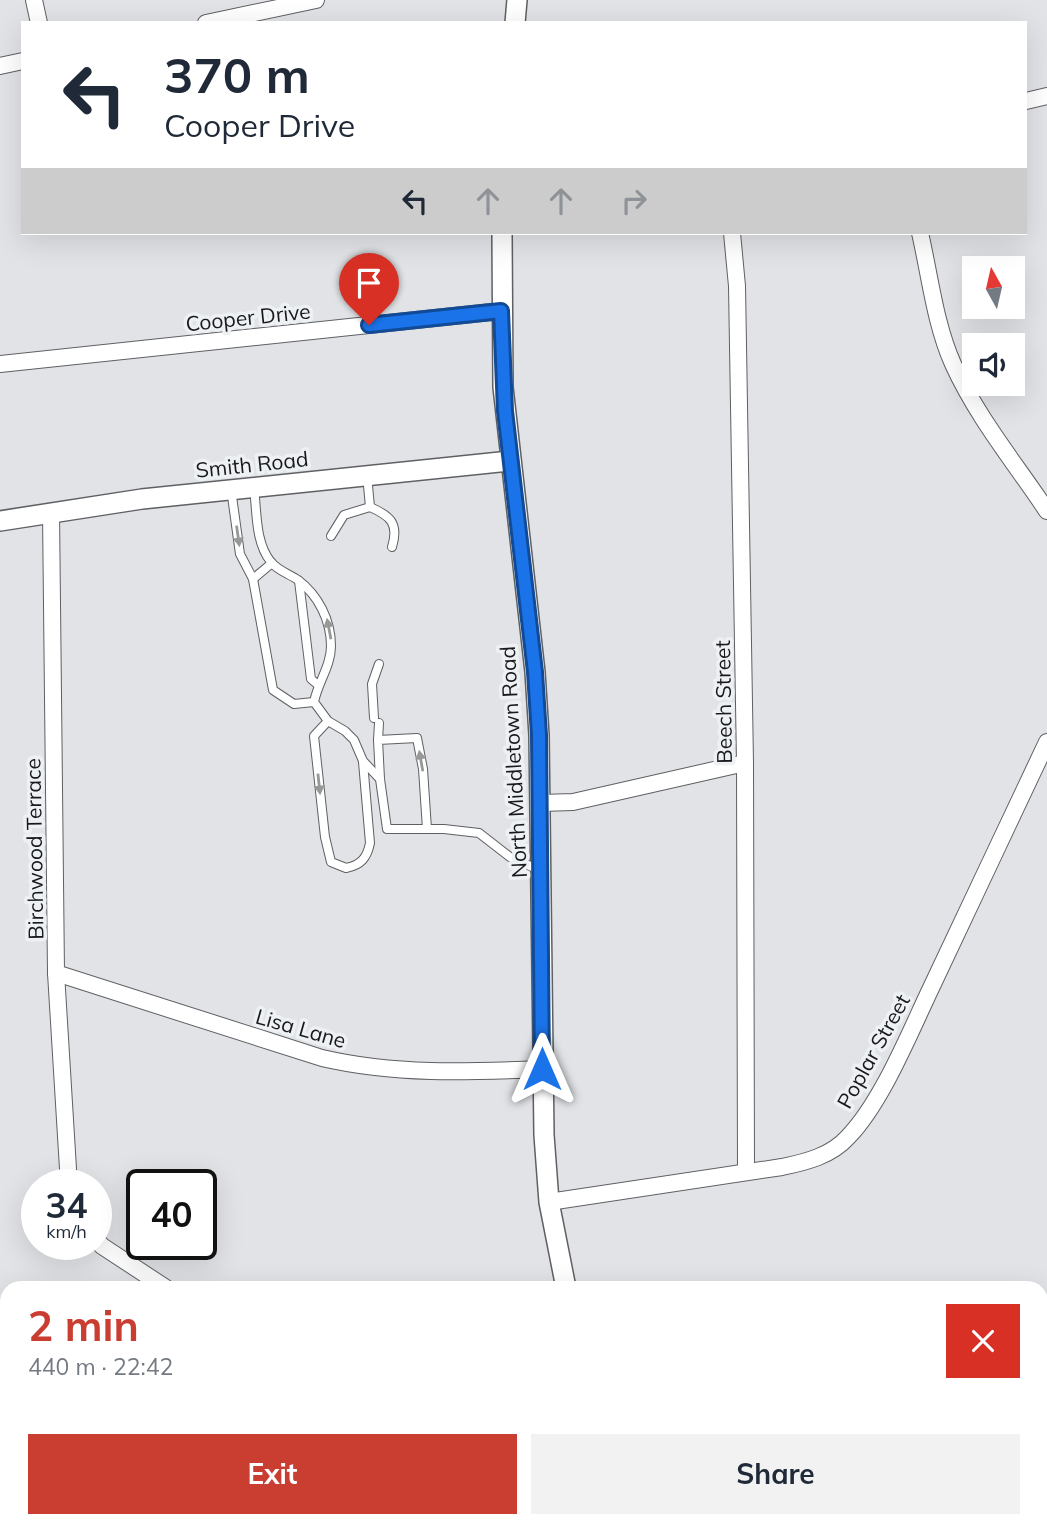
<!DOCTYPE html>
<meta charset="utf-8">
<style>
:root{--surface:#fff;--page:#f2f2f3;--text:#1f2937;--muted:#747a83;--accent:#ca3d31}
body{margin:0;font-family:Mulish,sans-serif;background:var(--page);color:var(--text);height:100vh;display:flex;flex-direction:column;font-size:26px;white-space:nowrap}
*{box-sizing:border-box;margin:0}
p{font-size:23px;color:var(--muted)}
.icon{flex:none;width:38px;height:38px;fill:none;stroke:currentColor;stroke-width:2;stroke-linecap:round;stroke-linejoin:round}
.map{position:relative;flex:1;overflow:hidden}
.panel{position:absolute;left:0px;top:1281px;width:1048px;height:247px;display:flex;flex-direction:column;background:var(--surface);border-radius:21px 21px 0 0;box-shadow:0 7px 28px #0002}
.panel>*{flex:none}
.guide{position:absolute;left:21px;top:21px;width:1006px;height:214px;border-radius:0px;box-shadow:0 7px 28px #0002;background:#fff;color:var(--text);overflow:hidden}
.needle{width:46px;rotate:352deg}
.tools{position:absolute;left:962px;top:256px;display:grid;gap:14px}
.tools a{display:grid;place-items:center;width:63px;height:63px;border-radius:0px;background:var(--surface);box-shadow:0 7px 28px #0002;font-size:35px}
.speed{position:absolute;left:21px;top:1169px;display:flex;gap:14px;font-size:35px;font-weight:700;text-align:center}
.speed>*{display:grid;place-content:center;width:91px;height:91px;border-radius:50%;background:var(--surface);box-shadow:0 7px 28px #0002;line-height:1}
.speed small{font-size:18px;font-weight:400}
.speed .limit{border:4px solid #111;border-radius:10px;background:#fff;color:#111}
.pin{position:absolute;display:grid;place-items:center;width:60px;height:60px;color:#fff;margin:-72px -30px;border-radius:50% 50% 50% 0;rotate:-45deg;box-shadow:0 0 7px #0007}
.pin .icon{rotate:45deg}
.me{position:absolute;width:77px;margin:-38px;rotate:0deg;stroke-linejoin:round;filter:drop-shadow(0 0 5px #0008)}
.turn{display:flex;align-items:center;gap:24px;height:147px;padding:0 28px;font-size:32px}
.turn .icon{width:91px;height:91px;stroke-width:2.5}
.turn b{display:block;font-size:49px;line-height:60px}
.lanes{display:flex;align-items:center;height:66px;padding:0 28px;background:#0003;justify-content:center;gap:35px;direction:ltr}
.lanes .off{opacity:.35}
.round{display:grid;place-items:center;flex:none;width:74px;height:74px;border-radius:0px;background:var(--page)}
.head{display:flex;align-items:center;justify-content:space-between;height:119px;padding:0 28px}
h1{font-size:42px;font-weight:700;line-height:52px;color:var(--accent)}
.cta{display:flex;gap:14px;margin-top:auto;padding:14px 28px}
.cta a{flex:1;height:80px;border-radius:0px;background:var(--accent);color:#fff;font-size:28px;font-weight:700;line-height:80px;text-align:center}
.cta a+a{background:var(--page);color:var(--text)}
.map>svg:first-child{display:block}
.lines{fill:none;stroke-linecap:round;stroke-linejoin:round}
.service-casing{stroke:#5e6063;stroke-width:10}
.minor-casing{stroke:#5e6063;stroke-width:18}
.tertiary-casing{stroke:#5e6063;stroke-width:22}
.service{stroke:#fff;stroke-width:8}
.minor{stroke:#fff;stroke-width:16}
.tertiary{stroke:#fff;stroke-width:19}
.oneway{fill:#989898}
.route-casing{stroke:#114b97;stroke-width:18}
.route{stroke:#1a73e8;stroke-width:12}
.labels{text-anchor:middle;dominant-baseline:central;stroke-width:7;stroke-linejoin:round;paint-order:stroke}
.street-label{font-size:21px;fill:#19191b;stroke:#eef1f4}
</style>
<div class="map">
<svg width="1047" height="1527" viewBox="0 0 1047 1527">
<rect width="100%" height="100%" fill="#e1e3e7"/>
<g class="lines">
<g class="service-casing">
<g id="service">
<path d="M254,488C257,511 255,543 271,562C277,570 289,574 298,580C318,595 331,620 331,646C331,666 318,682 314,702L328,721L345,731L354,740L363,761L380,779"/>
<path d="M231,489L240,554L253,579L273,690L294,704L314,702"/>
<path d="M370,507C391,516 399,524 392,547"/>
<path d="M331,536L344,515L370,507L367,475"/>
<path d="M253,579L272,563"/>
<path d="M299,581L311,679L317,684"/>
<path d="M374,718L372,684L379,664"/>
<path d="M328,721L314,736L325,837L331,862L346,868C361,865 367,858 370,843L363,762"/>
<path d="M378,740L379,723"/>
<path d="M427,829L423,769L417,738L378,740L380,779L387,829H444L479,833L510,857L539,870"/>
</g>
</g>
<g class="minor-casing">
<g id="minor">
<path d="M34,0L39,23"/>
<path d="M206,23L316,0"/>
<path d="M0,66L23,61"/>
<path d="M1026,101L1047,96"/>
<path d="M732,233L737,286L745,763L746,1172"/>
<path d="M920,233C930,276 935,324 953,364C977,417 1015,463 1047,511"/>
<path d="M0,364L501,311"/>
<path d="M51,512L56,973L69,1185"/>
<path d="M541,803L573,802L745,763"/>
<path d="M56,973L322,1058C395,1075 467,1072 542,1069"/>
<path d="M549,1202L782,1167C806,1162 831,1156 848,1137C882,1102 910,1032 931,988C970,906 1008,824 1047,742"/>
<path d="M96,1239L102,1246L166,1288"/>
<path d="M1041,1422L1047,1420"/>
<path d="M154,1521L156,1527"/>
<path d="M947,1521L949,1527"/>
<path d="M428,1527L433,1521"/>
<path d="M619,1527L627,1521"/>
<path d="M747,1527L765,1521"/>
</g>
</g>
<g class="tertiary-casing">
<g id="tertiary">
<path d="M515,23L517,0"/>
<path d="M502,233L503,387L535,672L539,735L544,1135L549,1202L566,1288"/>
<path d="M0,521L142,499L510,461"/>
<path d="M651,1521L654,1527"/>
</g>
</g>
<use href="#service" class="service"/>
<use href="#minor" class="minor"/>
<use href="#tertiary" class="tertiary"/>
</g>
<defs><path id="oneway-solid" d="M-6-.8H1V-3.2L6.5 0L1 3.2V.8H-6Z" transform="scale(1.75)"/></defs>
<g class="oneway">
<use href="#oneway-solid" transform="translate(238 536) rotate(82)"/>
<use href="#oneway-solid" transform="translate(329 629) rotate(-101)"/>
<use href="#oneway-solid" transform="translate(421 761) rotate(-100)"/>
<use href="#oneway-solid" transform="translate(319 784) rotate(84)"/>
</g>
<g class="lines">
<g class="route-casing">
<path id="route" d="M369,325L501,311L505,411L535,672L539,735L542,1069"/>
</g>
<use href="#route" class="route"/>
</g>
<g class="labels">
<g class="street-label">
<text transform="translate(248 317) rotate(-6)">Cooper Drive</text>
<text transform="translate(252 464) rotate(-6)">Smith Road</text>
<text transform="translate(723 702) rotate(-91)">Beech Street</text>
<text transform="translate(513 762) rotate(-93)">North Middletown Road</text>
<text transform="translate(34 849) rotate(-91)">Birchwood Terrace</text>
<text transform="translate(301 1028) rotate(16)">Lisa Lane</text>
<text transform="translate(873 1051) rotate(-61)">Poplar Street</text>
</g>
</g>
</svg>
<div class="tools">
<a><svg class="needle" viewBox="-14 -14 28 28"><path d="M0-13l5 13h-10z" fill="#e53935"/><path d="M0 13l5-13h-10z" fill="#747a83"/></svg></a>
<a><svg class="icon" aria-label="sound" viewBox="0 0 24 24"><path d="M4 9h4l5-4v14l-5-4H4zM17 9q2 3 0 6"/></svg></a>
</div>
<div class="speed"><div>34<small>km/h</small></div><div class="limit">40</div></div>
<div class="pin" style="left:369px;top:325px;background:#d93025"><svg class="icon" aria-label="arrive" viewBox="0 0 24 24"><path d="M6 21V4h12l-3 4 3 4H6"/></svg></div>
<svg class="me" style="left:542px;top:1069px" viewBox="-20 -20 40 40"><path d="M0-17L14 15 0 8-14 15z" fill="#1a73e8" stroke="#fff" stroke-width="4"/></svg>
<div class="guide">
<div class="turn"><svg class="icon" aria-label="left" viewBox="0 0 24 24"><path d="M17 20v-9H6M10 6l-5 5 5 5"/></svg><div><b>370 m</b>Cooper Drive</div></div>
<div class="lanes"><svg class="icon" aria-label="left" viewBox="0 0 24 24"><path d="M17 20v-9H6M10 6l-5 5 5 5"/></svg><svg class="icon off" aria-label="ahead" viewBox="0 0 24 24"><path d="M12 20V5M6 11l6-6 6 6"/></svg><svg class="icon off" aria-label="ahead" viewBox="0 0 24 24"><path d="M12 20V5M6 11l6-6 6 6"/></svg><svg class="icon off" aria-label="right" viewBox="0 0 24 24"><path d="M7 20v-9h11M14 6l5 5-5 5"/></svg></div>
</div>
<section class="panel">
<div class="head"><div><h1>2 min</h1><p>440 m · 22:42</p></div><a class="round" style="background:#d93025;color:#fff"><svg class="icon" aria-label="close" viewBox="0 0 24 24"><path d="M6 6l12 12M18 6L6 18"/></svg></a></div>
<div class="cta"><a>Exit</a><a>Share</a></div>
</section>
</div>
